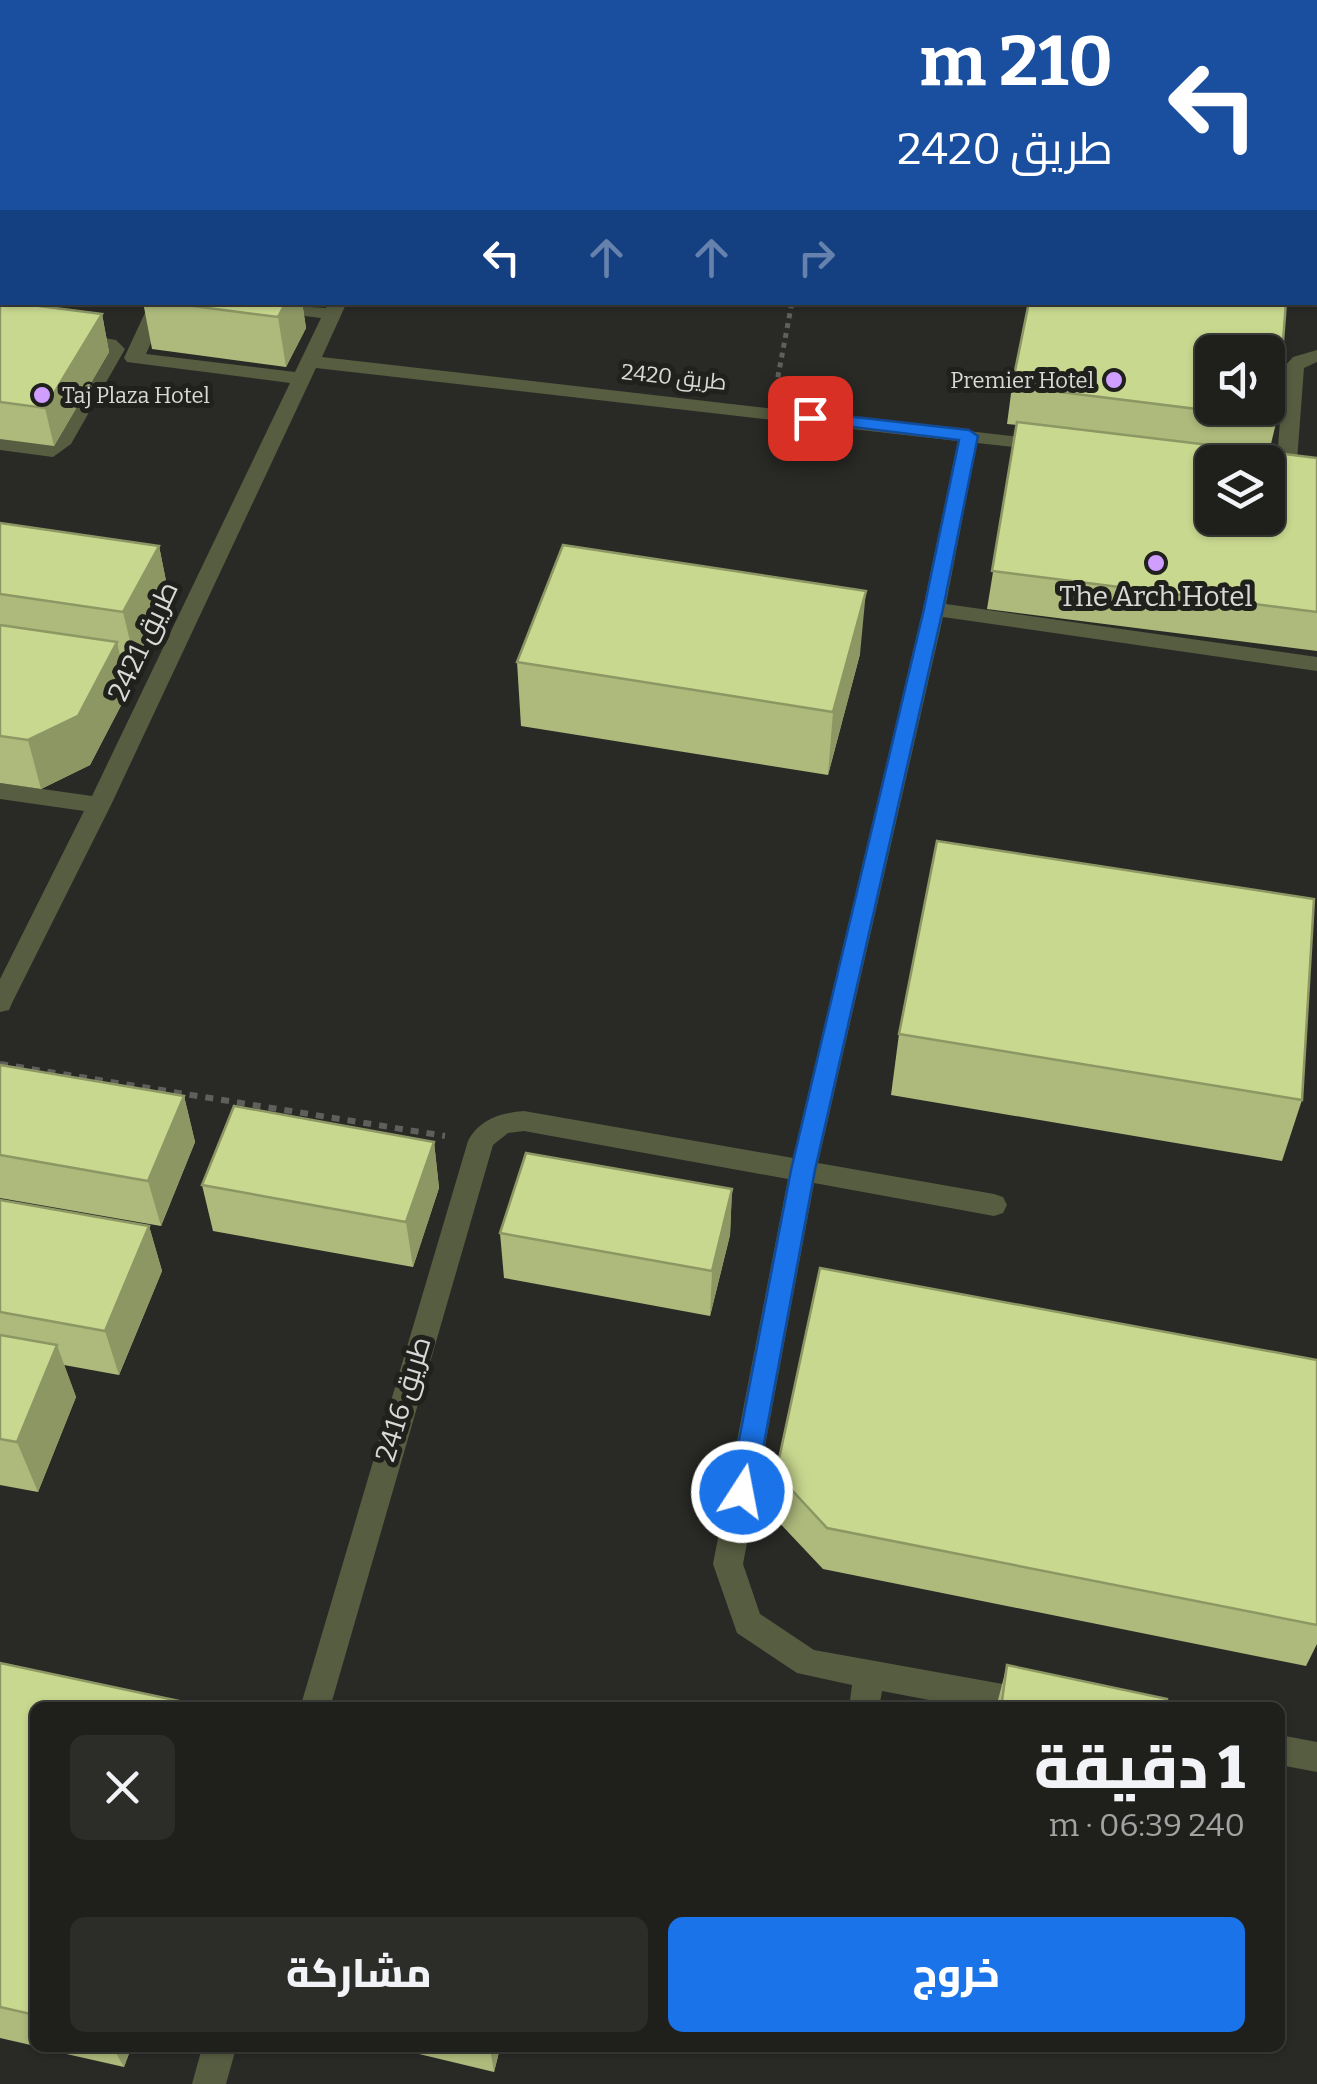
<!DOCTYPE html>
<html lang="ar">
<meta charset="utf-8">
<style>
:root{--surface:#1f201c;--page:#2c2d29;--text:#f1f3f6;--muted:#a1a3a3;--line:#3c3e3b;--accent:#1a73e8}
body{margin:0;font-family:Bitter,Cairo,serif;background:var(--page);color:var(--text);direction:rtl;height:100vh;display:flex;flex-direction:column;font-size:38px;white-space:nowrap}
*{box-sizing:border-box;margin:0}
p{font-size:32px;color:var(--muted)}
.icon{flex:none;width:55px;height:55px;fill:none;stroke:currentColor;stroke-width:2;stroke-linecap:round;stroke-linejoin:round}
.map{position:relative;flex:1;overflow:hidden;direction:ltr}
.details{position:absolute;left:30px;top:1702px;width:1255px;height:350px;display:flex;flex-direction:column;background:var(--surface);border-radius:15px;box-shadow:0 2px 8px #0004,0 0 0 2px var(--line);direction:rtl}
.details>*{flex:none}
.guide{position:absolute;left:0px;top:0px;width:1318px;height:305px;box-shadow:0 2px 8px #0004,0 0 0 2px var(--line);direction:rtl;background:#1a4fa0;color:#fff;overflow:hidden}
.tools{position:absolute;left:1195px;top:335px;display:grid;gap:20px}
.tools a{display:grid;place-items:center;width:90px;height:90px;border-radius:15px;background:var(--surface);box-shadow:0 2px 8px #0004,0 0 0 2px var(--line);font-size:50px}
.pin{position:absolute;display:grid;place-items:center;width:85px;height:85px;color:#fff;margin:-42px;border-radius:20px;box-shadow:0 5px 15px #0006}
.me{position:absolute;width:110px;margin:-55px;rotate:11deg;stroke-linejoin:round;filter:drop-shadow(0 0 8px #0008)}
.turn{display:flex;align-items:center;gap:35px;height:210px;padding:0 40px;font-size:45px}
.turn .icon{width:130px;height:130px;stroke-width:2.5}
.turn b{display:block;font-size:70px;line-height:85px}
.lanes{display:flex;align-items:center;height:95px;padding:0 40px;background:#0003;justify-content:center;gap:50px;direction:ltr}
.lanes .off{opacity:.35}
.round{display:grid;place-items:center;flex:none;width:105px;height:105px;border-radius:15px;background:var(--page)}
.headline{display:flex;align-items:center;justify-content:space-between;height:170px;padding:0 40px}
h1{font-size:60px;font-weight:800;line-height:75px}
.cta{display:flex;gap:20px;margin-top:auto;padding:20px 40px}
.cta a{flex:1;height:115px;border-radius:15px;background:var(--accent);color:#fff;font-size:40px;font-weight:800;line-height:115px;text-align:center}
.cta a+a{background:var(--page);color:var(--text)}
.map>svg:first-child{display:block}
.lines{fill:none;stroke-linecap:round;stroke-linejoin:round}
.path-far1{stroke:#5f605c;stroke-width:5;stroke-dasharray:5 5;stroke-linecap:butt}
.path{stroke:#5f605c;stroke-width:6;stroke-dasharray:8 8;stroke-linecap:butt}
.minor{fill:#575d41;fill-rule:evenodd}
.wall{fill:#adba7b}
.shaded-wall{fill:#8d9764}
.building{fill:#c9d88f;stroke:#8d9764;stroke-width:2.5;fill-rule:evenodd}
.route{fill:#1a73e8;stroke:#114b97;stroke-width:2.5}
.poi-dot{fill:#cf9eff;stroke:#20201d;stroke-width:4}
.labels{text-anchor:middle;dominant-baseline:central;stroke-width:10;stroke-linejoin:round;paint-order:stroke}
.far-street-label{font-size:22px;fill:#d8d9d6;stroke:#20201d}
.far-poi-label{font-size:22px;fill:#d8d9d6;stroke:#20201d;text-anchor:end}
.poi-label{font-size:28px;fill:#d8d9d6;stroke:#20201d}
.street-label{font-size:28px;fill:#d8d9d6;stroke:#20201d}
</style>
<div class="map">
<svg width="1317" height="2084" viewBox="0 0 1317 2084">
<rect width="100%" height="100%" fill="#292a26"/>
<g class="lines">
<path class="path-far1" d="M776,387L792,302"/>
<path class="path" d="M0,1064L445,1136"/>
<g class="minor">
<path d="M316,0H356L357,2H318Z"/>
<rect x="1315" y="96" width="2" height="11"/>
<path d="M150,302H169L146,354L295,372L321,318L241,308L232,302L326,308L328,302H347L322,357L1055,441L1058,445L1048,451L977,443L946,604L1317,657V671L943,617L818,1163L994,1194L1003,1197L1007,1205L1003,1213L994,1216L814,1183L743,1564L760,1614L814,1650L1052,1693L1063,1698L1067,1708H971L882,1691L879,1708H849L852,1685L797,1673L737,1633L713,1564L788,1179L524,1131L508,1133L493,1145L330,1708H300L468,1141C480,1119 500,1113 524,1111L793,1158L923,609L958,441L316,368L111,805L12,1003L9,1010L0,1012V979L84,811L0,799V783L92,796L290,383L127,362L124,358Z"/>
<path d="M74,333L116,340L125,349L71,444L53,457L0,450V438L49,444L53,440L105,350L67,343L64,339Z"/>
<path d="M1317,350V362L1304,368L1296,474L1286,480L1279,478L1276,474L1284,367L1293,357Z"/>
<path d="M1280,1735L1317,1742V1772L1280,1765Z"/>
<path d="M202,2048H236L226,2084H192Z"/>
</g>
</g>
<g class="wall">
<path d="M617,0H713L712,2H617Z"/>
<path d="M748,0H883L882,2H748Z"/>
<path d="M947,0H1091V2H946Z"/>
<rect x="1315" y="102" width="2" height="200"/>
<path d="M0,301L102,314L109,352L54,446L0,439Z"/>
<path d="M143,302H302L306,328L286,367L152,349Z"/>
<path d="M1012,386L1277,419L1269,452L1317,458V651L987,609L1017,425L1007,424Z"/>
<path d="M0,523L159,546L169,596L135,662L121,660L128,692L90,765L41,789L0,783Z"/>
<path d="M860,654L828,775L521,726L517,662Z"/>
<path d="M899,1034L1302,1100L1282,1161L891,1095Z"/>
<path d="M0,1065L184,1096L195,1142L161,1226L0,1198Z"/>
<path d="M434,1142L439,1188L413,1267L213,1231L202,1185Z"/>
<path d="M732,1189L730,1235L710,1316L504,1278L500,1233Z"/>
<path d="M0,1200L149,1226L162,1271L119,1375L64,1365L76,1397L38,1492L0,1485Z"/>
<path d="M1317,1360V1644L1306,1666L823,1569L772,1515L776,1473Z"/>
<path d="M0,1663L35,1708V2046L0,2038Z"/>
<path d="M1007,1665L1166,1708H996Z"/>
<path d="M40,2048H131L124,2067Z"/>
<path d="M394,2048H500L494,2072Z"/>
</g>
<g class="shaded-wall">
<path d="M19,0H45L43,2H17Z"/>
<path d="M860,0H883L882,2H860Z"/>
<path d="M2,4V84L0,87V8Z"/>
<path d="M286,302H302L306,328L286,367L278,317Z"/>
<path d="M102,314L109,352L54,446L45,408Z"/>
<path d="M159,546L169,596L135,662L123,612Z"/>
<path d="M866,591L860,654L828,775L833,712Z"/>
<path d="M117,642L128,692L90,765L41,789L28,740Z"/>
<path d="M184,1096L195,1142L161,1226L148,1181Z"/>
<path d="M434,1142L439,1188L413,1267L406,1222Z"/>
<path d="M732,1189L730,1235L710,1316L712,1271Z"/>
<path d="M149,1226L162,1271L119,1375L105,1331Z"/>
<path d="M57,1345L76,1397L38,1492L17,1442Z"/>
<path d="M113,2048H131L124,2067Z"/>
<path d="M490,2048H500L494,2072Z"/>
</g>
<g class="building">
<path d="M0,0H19L17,2H6L5,1Z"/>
<rect x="1315" y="102" width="2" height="150"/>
<path d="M0,301L102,314L45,408L0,402Z"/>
<path d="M162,302H286L278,317Z"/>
<path d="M1029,302H1286L1277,419L1012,386ZM1212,352H1268V408H1212Z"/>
<path d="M1017,422L1317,458V612L992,571ZM1212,462H1268V518H1212Z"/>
<path d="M0,523L159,546L123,612L0,594Z"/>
<path d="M563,545L866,591L833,712L517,662Z"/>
<path d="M0,625L117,642L78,716L28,740L0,736Z"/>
<path d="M937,841L1314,899L1302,1100L899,1034Z"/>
<path d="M0,1065L184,1096L148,1181L0,1155Z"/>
<path d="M234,1106L434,1142L406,1222L202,1185Z"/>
<path d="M526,1153L732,1189L712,1271L500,1233Z"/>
<path d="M0,1200L149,1226L105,1331L0,1312Z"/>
<path d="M820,1268L1317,1360V1625L827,1528L776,1473Z"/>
<path d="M0,1335L57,1345L17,1442L0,1439Z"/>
<path d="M0,1663L212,1708H35V2015L0,2007Z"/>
<path d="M1007,1665L1167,1699L1166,1708H1001Z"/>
</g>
<path class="route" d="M810,412L969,430L978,436L943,609L815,1170L755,1492L751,1501L742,1504L733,1501L729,1492L791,1170L924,609L959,440L804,421V414Z"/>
<g class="poi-dot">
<circle cx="1114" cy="380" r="10"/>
<circle cx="42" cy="395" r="10"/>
<circle cx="1156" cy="563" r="10"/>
</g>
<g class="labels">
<g class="far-street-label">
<text transform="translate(674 377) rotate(6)">طريق 2420</text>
</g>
<g class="far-poi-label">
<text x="1094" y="380">Premier Hotel</text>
<text x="62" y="395" text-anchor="start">Taj Plaza Hotel</text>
</g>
<g class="poi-label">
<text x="1156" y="596">The Arch Hotel</text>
</g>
<g class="street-label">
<text transform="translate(143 641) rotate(-65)">طريق 2421</text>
<text transform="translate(403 1399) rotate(-73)">طريق 2416</text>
</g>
</g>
</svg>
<div class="tools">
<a><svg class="icon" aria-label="sound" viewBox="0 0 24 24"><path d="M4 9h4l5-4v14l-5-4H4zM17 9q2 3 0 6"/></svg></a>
<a><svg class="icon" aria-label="layers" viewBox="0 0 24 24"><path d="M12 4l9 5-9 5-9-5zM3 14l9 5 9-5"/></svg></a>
</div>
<div class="pin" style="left:810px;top:418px;background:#d93025"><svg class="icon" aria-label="arrive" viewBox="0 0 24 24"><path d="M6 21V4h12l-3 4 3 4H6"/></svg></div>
<svg class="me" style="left:742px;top:1492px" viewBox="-20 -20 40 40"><circle r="17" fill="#1a73e8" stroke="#fff" stroke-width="3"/><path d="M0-11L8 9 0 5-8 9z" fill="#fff"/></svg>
<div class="guide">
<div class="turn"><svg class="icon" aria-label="left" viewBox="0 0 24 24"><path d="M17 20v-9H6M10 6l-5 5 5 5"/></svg><div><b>210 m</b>طريق 2420</div></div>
<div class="lanes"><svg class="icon" aria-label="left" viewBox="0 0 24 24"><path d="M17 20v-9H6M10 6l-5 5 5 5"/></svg><svg class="icon off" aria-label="ahead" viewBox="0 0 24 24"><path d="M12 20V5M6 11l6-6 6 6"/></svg><svg class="icon off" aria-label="ahead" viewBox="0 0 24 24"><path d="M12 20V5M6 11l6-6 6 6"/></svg><svg class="icon off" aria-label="right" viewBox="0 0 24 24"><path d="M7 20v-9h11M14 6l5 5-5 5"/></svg></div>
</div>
<section class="details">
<div class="headline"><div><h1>1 دقيقة</h1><p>240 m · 06:39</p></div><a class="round"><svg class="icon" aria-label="close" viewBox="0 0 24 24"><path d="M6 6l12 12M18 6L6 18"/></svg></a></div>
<div class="cta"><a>خروج</a><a>مشاركة</a></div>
</section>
</div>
